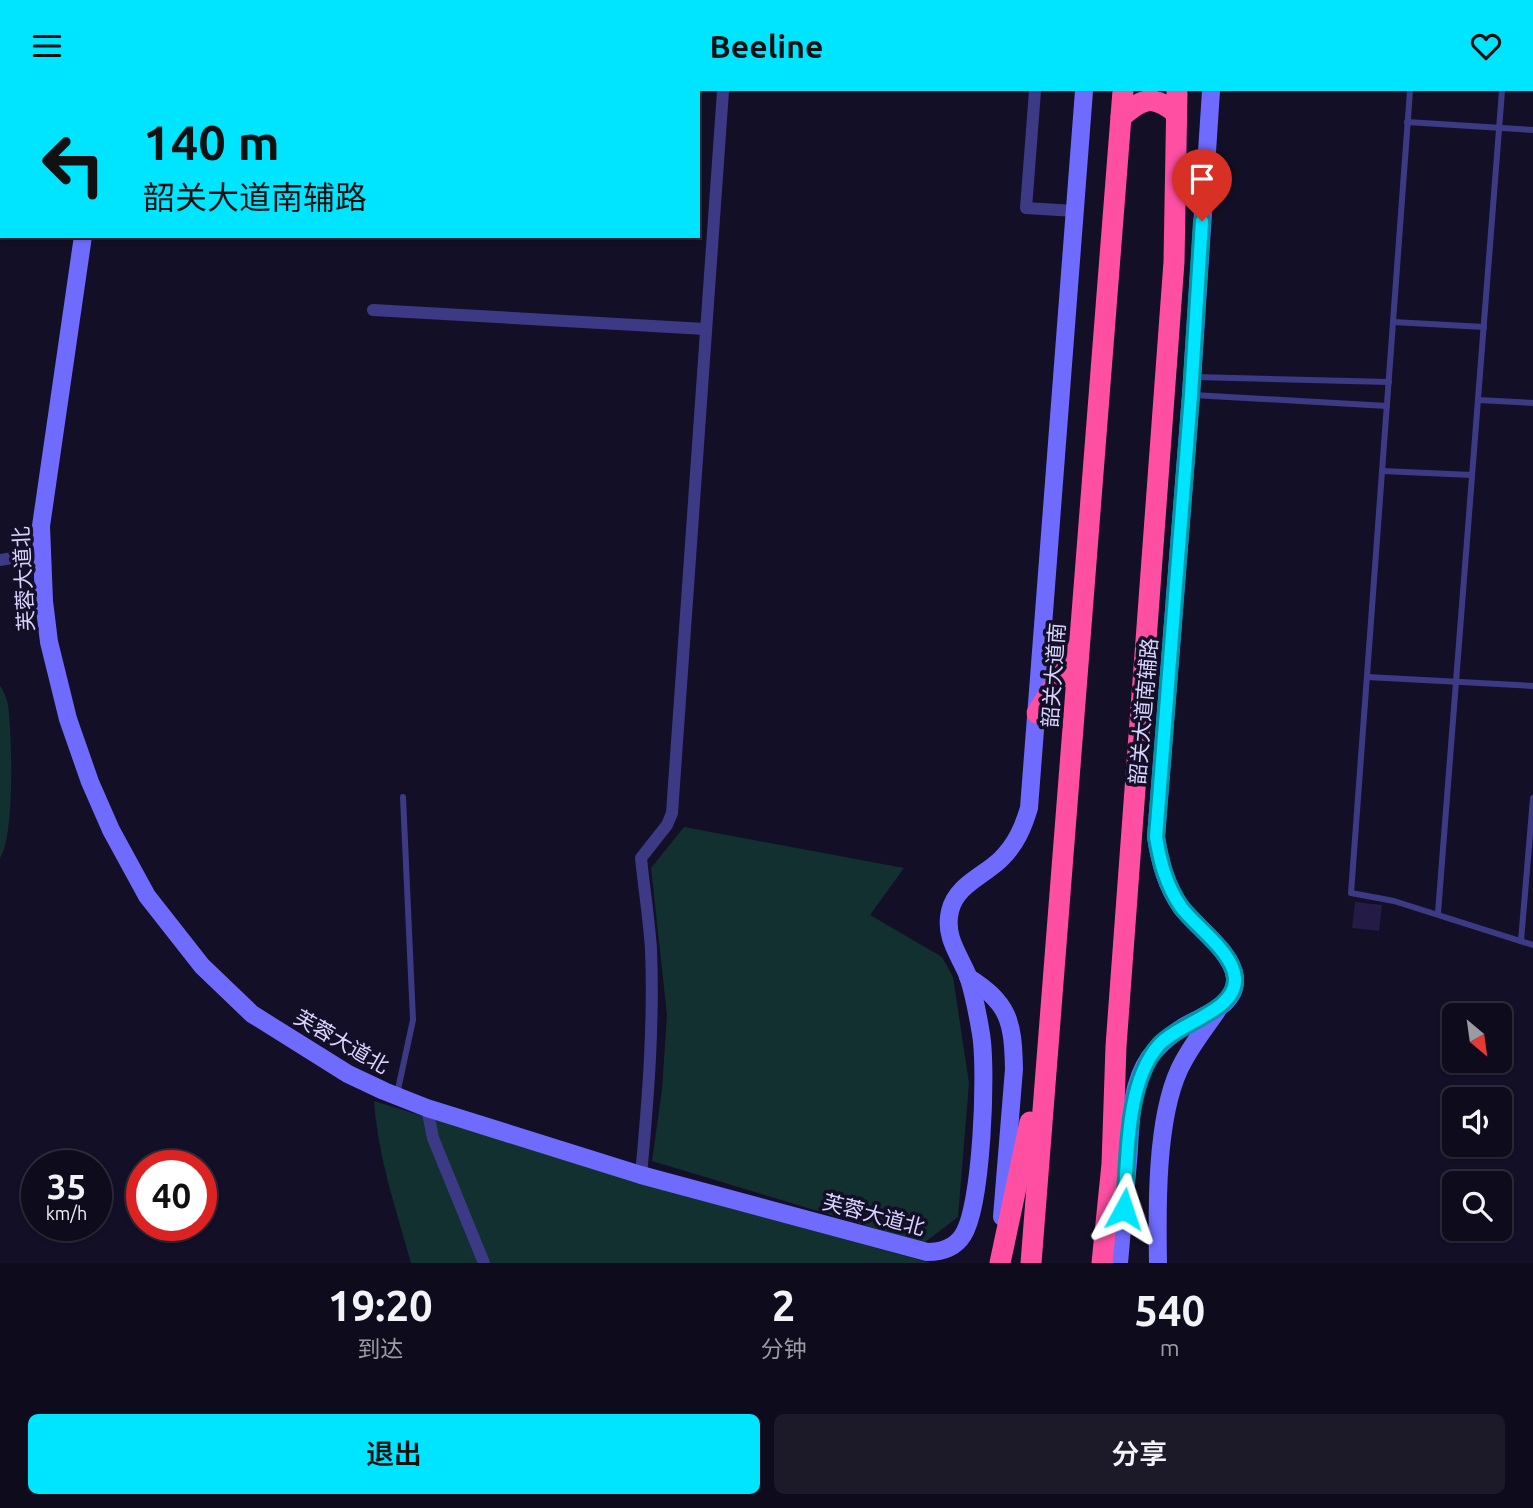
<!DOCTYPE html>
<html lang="zh">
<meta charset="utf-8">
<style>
:root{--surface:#0e0b1c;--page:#1c1929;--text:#f1f3f6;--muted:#9b9ba3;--line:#2e2b3b;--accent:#00e5ff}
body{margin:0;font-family:Ubuntu,"Noto Sans SC",sans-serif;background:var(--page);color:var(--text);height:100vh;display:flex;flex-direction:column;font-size:26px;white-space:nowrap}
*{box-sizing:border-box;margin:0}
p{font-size:23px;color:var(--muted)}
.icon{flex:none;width:38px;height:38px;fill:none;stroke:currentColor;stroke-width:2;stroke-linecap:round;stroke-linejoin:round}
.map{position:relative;height:1172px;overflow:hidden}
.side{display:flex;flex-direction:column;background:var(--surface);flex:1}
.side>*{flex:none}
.banner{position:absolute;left:0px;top:0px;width:700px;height:147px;box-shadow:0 2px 5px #0004,0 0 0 2px var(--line);background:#00e5ff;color:#111;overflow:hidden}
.needle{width:46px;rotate:151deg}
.fabs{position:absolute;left:1442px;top:912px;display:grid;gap:14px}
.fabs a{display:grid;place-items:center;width:70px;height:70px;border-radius:10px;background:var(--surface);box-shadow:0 2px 5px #0004,0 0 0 2px var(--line);font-size:35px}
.speed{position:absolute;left:21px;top:1059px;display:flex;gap:14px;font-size:35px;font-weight:700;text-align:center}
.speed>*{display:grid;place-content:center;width:91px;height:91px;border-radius:50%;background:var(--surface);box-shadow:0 2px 5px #0004,0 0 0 2px var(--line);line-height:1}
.speed small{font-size:18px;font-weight:400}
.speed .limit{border:10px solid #d22;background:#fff;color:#111}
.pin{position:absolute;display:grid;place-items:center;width:60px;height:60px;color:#fff;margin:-72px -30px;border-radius:50% 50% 50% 0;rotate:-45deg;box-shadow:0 0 7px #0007}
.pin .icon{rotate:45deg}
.me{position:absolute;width:77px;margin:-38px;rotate:5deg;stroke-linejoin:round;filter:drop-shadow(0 0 5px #0008)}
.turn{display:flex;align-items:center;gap:24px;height:147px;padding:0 28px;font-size:32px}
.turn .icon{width:91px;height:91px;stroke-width:2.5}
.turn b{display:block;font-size:49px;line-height:60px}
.eta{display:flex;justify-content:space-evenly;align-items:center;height:119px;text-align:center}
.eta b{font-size:42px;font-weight:600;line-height:49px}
.action{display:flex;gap:14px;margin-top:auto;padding:14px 28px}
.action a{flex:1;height:80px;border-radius:10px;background:var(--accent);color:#111;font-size:28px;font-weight:600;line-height:80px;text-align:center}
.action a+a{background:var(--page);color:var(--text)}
header{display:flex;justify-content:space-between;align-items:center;height:91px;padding:0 28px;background:var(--accent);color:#111;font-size:32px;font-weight:600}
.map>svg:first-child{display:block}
.green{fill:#12302f}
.building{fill:#241b47}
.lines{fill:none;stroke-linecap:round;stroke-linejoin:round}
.lane{stroke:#3d3a85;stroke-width:6}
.street{stroke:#3d3a85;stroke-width:12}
.secondary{stroke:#6f6bff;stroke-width:18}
.highway{stroke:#ff4fa3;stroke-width:21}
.route-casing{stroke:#0095a6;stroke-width:18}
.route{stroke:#00e5ff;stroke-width:12}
.labels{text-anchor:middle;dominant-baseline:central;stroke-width:7;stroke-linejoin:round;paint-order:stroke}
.street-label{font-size:21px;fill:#d9d4ff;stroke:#130f26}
</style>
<header><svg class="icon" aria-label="menu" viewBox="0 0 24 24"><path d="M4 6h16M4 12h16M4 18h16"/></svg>Beeline<svg class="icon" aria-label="heart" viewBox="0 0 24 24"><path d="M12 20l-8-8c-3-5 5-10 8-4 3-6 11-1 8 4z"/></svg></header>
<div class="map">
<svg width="1533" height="1172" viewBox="0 0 1533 1172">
<rect width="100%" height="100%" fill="#130f26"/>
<g class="green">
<path d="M0,594C3,600 7,607 8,614C12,642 15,746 0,767Z"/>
<path d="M684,736L904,777L870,824L942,866L953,886L969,992L958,1126L924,1152L652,1070L662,999L667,924L651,777Z"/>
<path d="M374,1010L639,1092L931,1172H411C396,1118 378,1066 374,1010Z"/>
</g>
<path class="building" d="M1355,811L1382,814L1379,840L1352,837Z"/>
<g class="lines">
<g class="lane">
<path d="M1410,0L1351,802L1394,810L1533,854"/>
<path d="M1407,31L1533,39"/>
<path d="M1393,231L1484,236"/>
<path d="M1195,286L1389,291"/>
<path d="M1193,304L1387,315"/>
<path d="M1478,309L1533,312"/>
<path d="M1382,380L1472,384"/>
<path d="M1367,586L1533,595"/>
<path d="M1438,822L1502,0"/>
<path d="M1521,850L1533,707"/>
<path d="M397,1003L413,929L403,706"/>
</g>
<g class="street">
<path d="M1035,0L1026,117L1075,120"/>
<path d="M373,219L705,238"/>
<path d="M0,469L41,462"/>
<path d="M427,1017L433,1047L484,1172"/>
<path d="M641,1084C648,1009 654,934 651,858C649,828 644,797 641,767L667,734L672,722L723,0"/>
</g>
<g class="secondary">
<path d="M104,2V0"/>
<path d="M83,145L41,435L44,510L49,551L68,628L90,691L111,739L147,805L202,875L252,923L348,983L384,1000L427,1017L641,1084L927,1161C942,1161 955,1157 963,1144C982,1115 987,979 981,943C978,925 974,903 968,885C959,863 944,846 950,820C956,794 984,785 1001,768C1016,753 1023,737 1029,717L1084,0"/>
<path d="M968,886C1009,912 1013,930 1014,978L1002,1126"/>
<path d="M1119,1172C1122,1138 1125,1104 1128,1071C1131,1037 1129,996 1149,967C1158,955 1168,946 1180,938C1200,924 1237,917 1235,887C1233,861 1196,836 1181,816C1166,795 1160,771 1156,746L1191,304L1211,0"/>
<path d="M1158,1172C1157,1117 1156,1029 1179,979C1189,957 1204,939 1217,920"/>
</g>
<g class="highway">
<path d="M1121,26C1143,7 1152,3 1176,22"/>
<path d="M1037,622L1077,557"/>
<path d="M1000,1172L1030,1031"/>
<path d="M1031,1172L1123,0"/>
<path d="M1102,1172L1112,1073L1116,955L1174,171L1177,0"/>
</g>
</g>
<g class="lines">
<g class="route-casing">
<path id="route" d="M1124,1118C1128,1069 1125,992 1159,954C1180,931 1237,920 1235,887C1233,861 1196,836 1181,816C1166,794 1160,771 1156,746L1191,304L1202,130"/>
</g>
<use href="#route" class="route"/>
</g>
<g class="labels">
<g class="street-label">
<text transform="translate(23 488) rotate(-93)">芙蓉大道北</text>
<text transform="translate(1053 584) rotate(-86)">韶关大道南</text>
<text transform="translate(1143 620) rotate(-85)">韶关大道南辅路</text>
<text transform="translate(342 950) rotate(30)">芙蓉大道北</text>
<text transform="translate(874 1123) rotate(15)">芙蓉大道北</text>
</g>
</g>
</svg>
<div class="fabs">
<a><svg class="needle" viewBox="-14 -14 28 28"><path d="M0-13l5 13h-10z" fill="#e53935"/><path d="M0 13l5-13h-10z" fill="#9b9ba3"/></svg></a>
<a><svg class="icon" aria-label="sound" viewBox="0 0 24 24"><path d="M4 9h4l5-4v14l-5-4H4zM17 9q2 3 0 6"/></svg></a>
<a><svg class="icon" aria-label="search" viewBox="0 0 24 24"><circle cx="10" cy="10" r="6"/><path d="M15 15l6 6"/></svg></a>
</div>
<div class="speed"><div>35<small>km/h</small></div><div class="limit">40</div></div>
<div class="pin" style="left:1202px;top:130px;background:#d93025"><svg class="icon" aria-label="arrive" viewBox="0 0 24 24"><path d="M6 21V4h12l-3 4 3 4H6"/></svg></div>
<svg class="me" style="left:1124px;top:1118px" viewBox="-20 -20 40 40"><path d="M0-17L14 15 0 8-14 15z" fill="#00e5ff" stroke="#fff" stroke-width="4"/></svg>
<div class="banner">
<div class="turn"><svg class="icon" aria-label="left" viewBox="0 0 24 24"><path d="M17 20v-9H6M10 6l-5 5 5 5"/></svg><div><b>140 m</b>韶关大道南辅路</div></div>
</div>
</div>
<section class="side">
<div class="eta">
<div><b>19:20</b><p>到达</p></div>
<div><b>2</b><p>分钟</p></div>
<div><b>540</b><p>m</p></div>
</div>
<div class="action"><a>退出</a><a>分享</a></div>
</section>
